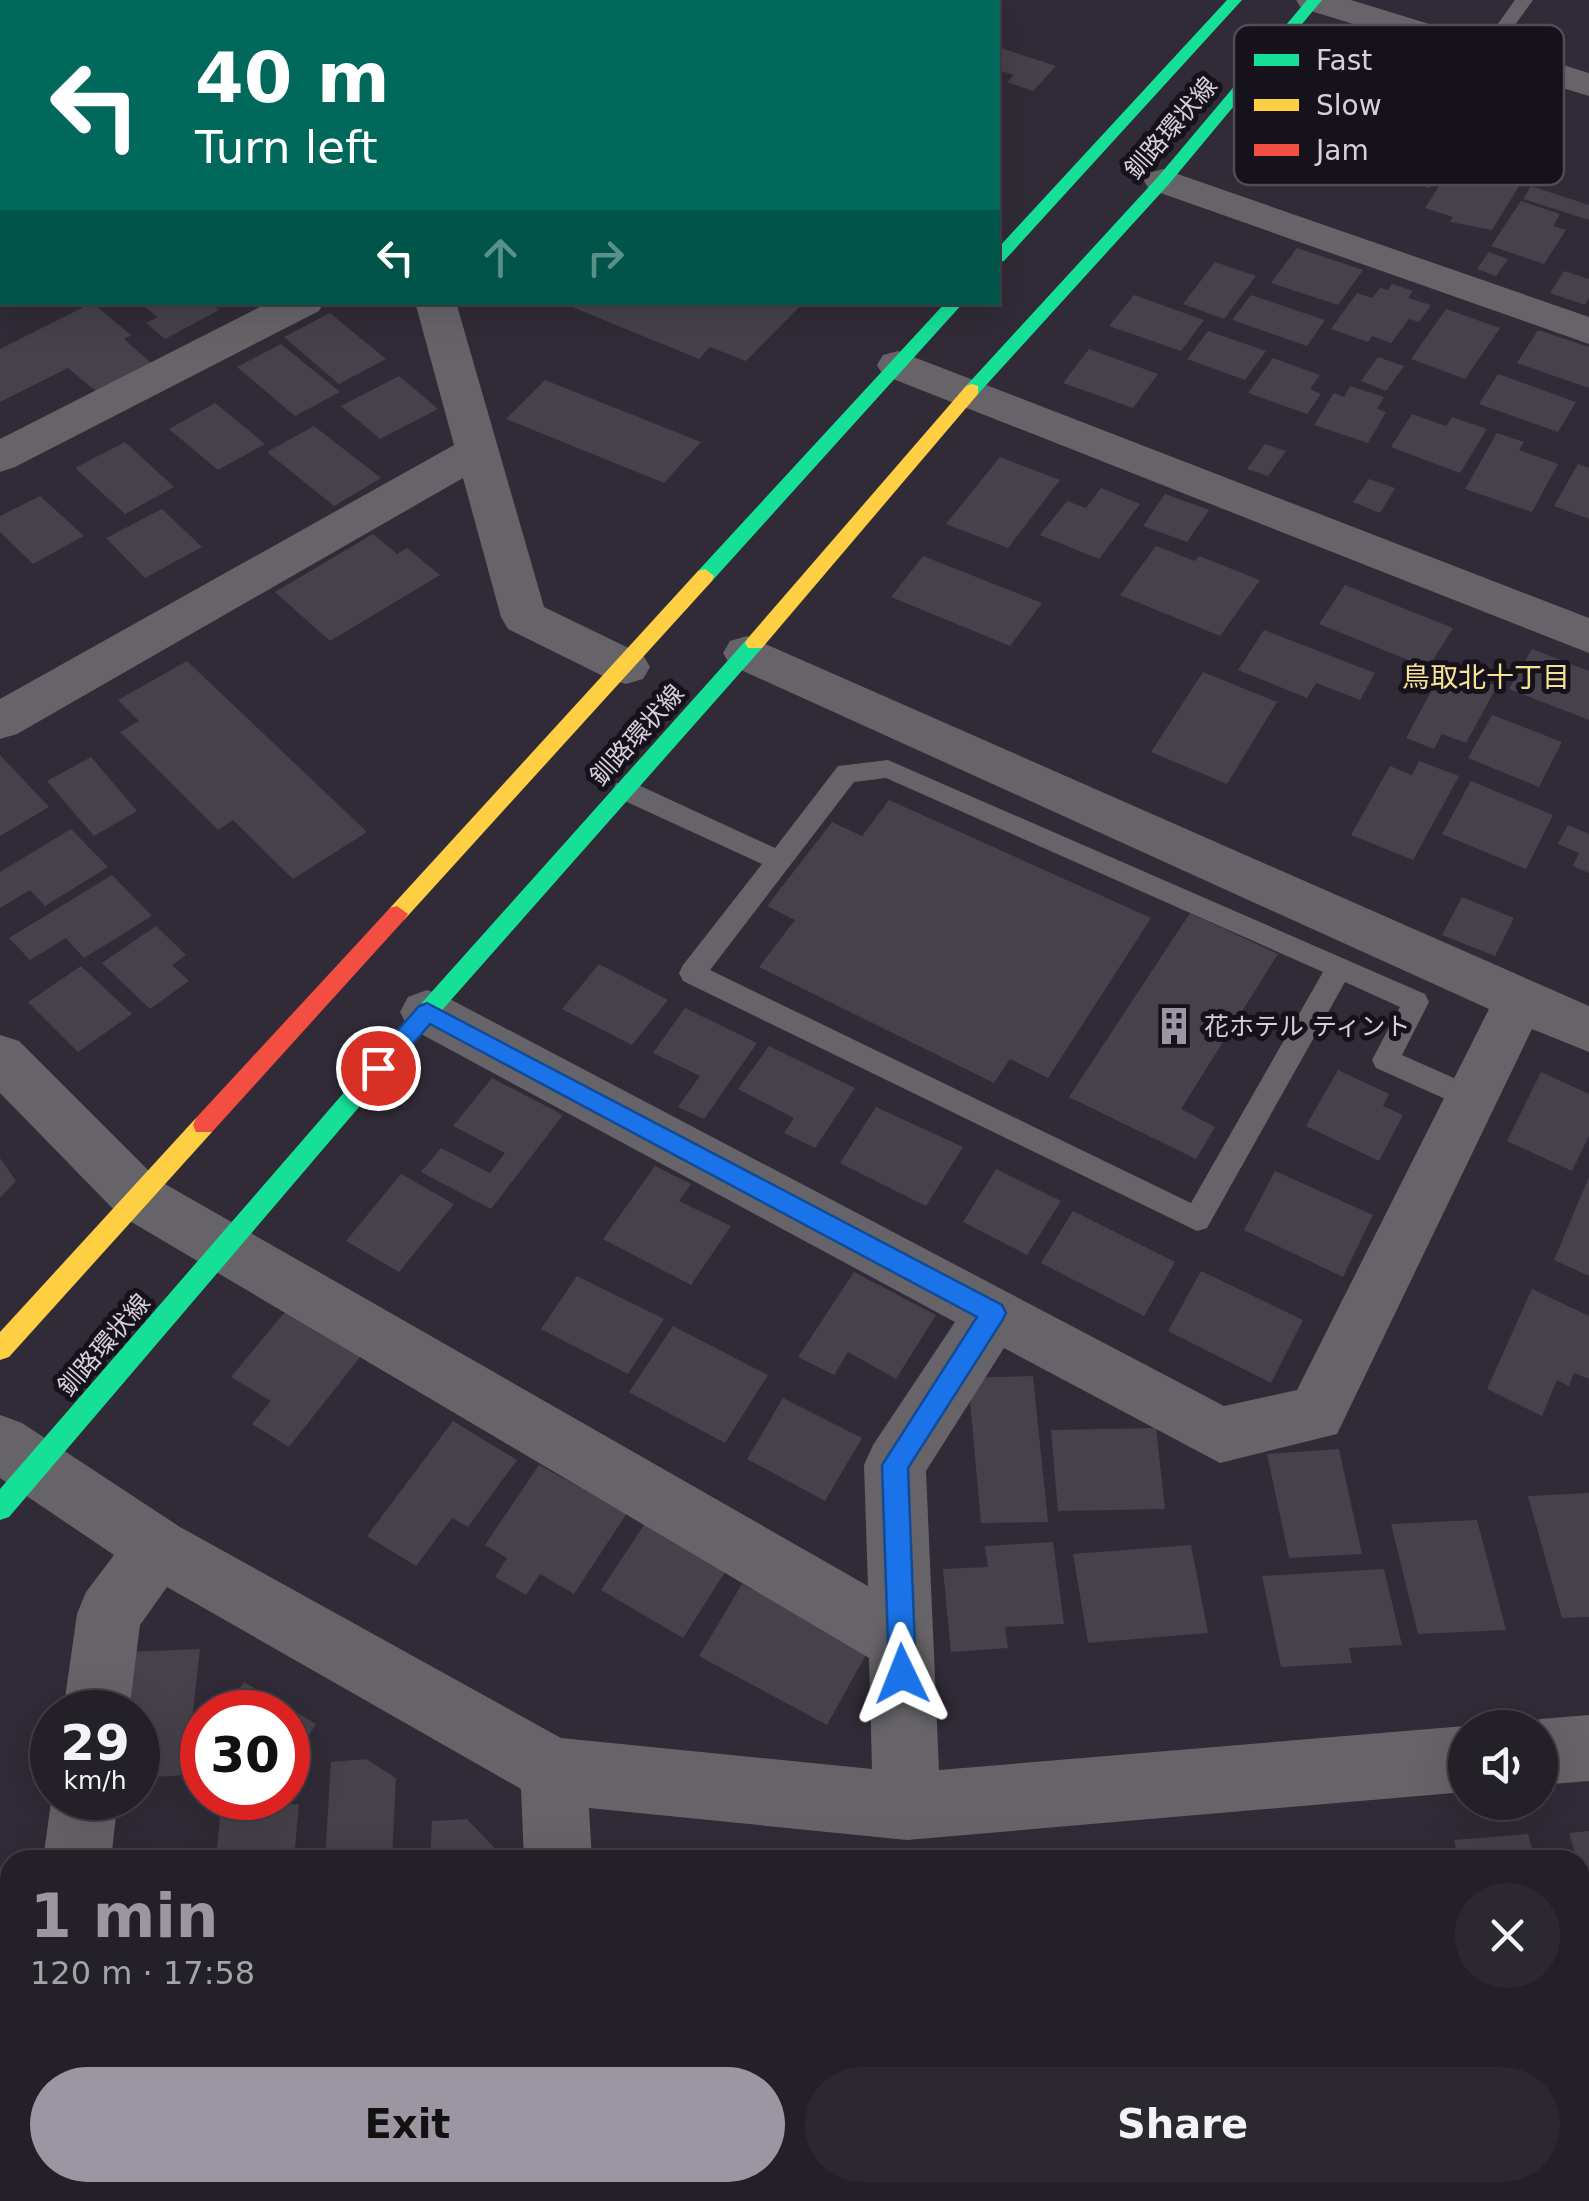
<!DOCTYPE html>
<meta charset="utf-8">
<style>
:root{--surface:#242028;--page:#2c2830;--text:#f1f3f6;--muted:#a3a3a8;--line:#413e45;--accent:#9c96a3}
body{margin:0;font-family:"DejaVu Sans","Noto Sans JP",sans-serif;background:var(--page);color:var(--text);height:100vh;display:flex;flex-direction:column;font-size:38px;white-space:nowrap}
*{box-sizing:border-box;margin:0}
p{font-size:32px;color:var(--muted)}
.icon{flex:none;width:55px;height:55px;fill:none;stroke:currentColor;stroke-width:2;stroke-linecap:round;stroke-linejoin:round}
.map{position:relative;flex:1;overflow:hidden}
.panel{position:absolute;left:0px;top:1850px;width:1590px;height:352px;display:flex;flex-direction:column;background:var(--surface);border-radius:30px 30px 0 0;box-shadow:0 10px 40px #0002,0 0 0 2px var(--line)}
.panel>*{flex:none}
.hud{position:absolute;left:0px;top:0px;width:1000px;height:305px;box-shadow:0 10px 40px #0002,0 0 0 2px var(--line);background:#00695c;color:#fff;overflow:hidden}
.fabs{position:absolute;left:1448px;top:1710px;display:grid;gap:20px}
.fabs a{display:grid;place-items:center;width:110px;height:110px;border-radius:50%;background:var(--surface);box-shadow:0 10px 40px #0002,0 0 0 2px var(--line);font-size:50px}
.speed{position:absolute;left:30px;top:1690px;display:flex;gap:20px;font-size:50px;font-weight:700;text-align:center}
.speed>*{display:grid;place-content:center;width:130px;height:130px;border-radius:50%;background:var(--surface);box-shadow:0 10px 40px #0002,0 0 0 2px var(--line);line-height:1}
.speed small{font-size:25px;font-weight:400}
.speed .limit{border:15px solid #d22;background:#fff;color:#111}
.pin{position:absolute;display:grid;place-items:center;width:85px;height:85px;color:#fff;margin:-42px;border:5px solid #fff;border-radius:50%;box-shadow:0 2px 10px #0007}
.me{position:absolute;width:110px;margin:-55px;rotate:358deg;stroke-linejoin:round;filter:drop-shadow(0 0 8px #0008)}
.turn{display:flex;align-items:center;gap:35px;height:210px;padding:0 30px;font-size:45px}
.turn .icon{width:130px;height:130px;stroke-width:2.5}
.turn b{display:block;font-size:70px;line-height:85px}
.lanes{display:flex;align-items:center;height:95px;padding:0 30px;background:#0003;justify-content:center;gap:50px;direction:ltr}
.lanes .off{opacity:.35}
.round{display:grid;place-items:center;flex:none;width:105px;height:105px;border-radius:52px;background:var(--page)}
.head{display:flex;align-items:center;justify-content:space-between;height:170px;padding:0 30px}
h1{font-size:60px;font-weight:800;line-height:75px;color:var(--accent)}
.primary-button{display:flex;gap:20px;margin-top:auto;padding:20px 30px}
.primary-button a{flex:1;height:115px;border-radius:60px;background:var(--accent);color:#111;font-size:40px;font-weight:800;line-height:115px;text-align:center}
.primary-button a+a{background:var(--page);color:var(--text)}
.map>svg:first-child{display:block}
.building{fill:#46414b}
.lines{fill:none;stroke-linecap:round;stroke-linejoin:round}
.lane{fill:#666468;fill-rule:evenodd}
.street{fill:#666468;fill-rule:evenodd}
.fast{fill:#16e098;fill-rule:evenodd}
.slow{fill:#ffcf43;fill-rule:evenodd}
.jam{fill:#f24e42;fill-rule:evenodd}
.route{fill:#1a73e8;stroke:#114b97;stroke-width:2.5}
.labels{text-anchor:middle;dominant-baseline:central;stroke-width:10;stroke-linejoin:round;paint-order:stroke}
.street-label{font-size:25px;fill:#d6d0dd;stroke:#16121b}
.poi-label{font-size:25px;fill:#d6d0dd;stroke:#16121b;text-anchor:start}
.neighbourhood-label{font-size:28px;fill:#f7e395;stroke:#16121b}
.key{fill:#16121b;stroke:#504b55;stroke-width:2.5}
.key-label{font-size:28px;fill:#d6d0dd}
</style>
<div class="map">
<svg width="1589" height="2201" viewBox="0 0 1589 2201">
<rect width="100%" height="100%" fill="#302b36"/>
<g class="building">
<path d="M998,47L1056,66L1033,91L1007,82L1014,75L1001,71L998,74Z"/>
<path d="M1384,141L1448,161L1429,188L1365,167Z"/>
<path d="M1450,169L1467,175L1469,171L1519,186L1492,230L1450,222L1453,217L1425,208Z"/>
<path d="M1531,186L1589,205V220L1523,199Z"/>
<path d="M1521,201L1560,214L1553,226L1566,230L1544,264L1491,246Z"/>
<path d="M1297,248L1363,270L1338,305L1271,283Z"/>
<path d="M1489,252L1508,259L1496,276L1477,269Z"/>
<path d="M1215,262L1256,276L1224,319L1183,304Z"/>
<path d="M1564,271L1589,279V298L1585,305L1550,293Z"/>
<path d="M1392,284L1413,291L1408,298L1431,305L1419,322L1409,319L1391,343L1372,336L1368,342L1331,329L1357,293L1372,298L1380,288L1388,290Z"/>
<path d="M1134,295L1204,320L1181,351L1109,326Z"/>
<path d="M1251,295L1325,320L1307,346L1232,320Z"/>
<path d="M139,302H209L219,310L165,339L146,323L158,317Z"/>
<path d="M560,302H804L746,361L710,347L699,359Z"/>
<path d="M92,303L131,335L124,339L152,364L97,392L68,368L0,402V349Z"/>
<path d="M1446,309L1500,328L1465,379L1411,359Z"/>
<path d="M330,313L386,359L339,384L284,337Z"/>
<path d="M1538,330L1589,347V388L1517,363Z"/>
<path d="M1208,331L1266,351L1245,380L1187,359Z"/>
<path d="M281,344L340,392L295,416L237,367Z"/>
<path d="M1089,349L1158,374L1133,408L1063,383Z"/>
<path d="M1378,357L1404,366L1386,391L1361,381Z"/>
<path d="M1273,358L1320,375L1310,389L1321,394L1307,414L1248,393Z"/>
<path d="M1498,374L1576,402L1558,432L1479,404Z"/>
<path d="M399,376L438,409L380,439L341,406Z"/>
<path d="M545,380L701,442L664,483L506,419Z"/>
<path d="M1350,386L1384,397L1377,409L1386,412L1368,443L1314,425L1334,393L1344,397Z"/>
<path d="M215,403L265,444L218,470L169,429Z"/>
<path d="M1412,414L1446,426L1452,417L1487,429L1460,473L1391,447Z"/>
<path d="M314,426L381,478L334,506L267,452Z"/>
<path d="M1497,433L1524,442L1519,450L1558,464L1532,512L1465,489Z"/>
<path d="M125,442L174,487L125,514L75,468Z"/>
<path d="M1265,444L1286,451L1268,476L1247,469Z"/>
<path d="M1000,457L1060,480L1008,548L946,524Z"/>
<path d="M1578,464L1589,468V519L1554,506Z"/>
<path d="M1369,479L1395,488L1380,513L1353,502Z"/>
<path d="M1101,488L1140,504L1099,559L1040,535L1067,501L1086,508Z"/>
<path d="M1165,494L1209,510L1187,542L1143,526Z"/>
<path d="M40,496L84,536L33,564L0,532V516Z"/>
<path d="M162,509L202,547L145,578L106,538Z"/>
<path d="M373,534L397,554L407,548L440,575L330,641L275,592Z"/>
<path d="M1156,546L1195,561L1199,556L1260,580L1220,636L1120,595Z"/>
<path d="M923,556L1042,603L1010,646L891,597Z"/>
<path d="M1345,585L1453,628L1428,668L1319,624Z"/>
<path d="M1264,630L1375,673L1360,700L1316,683L1307,698L1238,670Z"/>
<path d="M1532,649L1589,671V720L1509,689Z"/>
<path d="M187,661L367,832L293,879L233,820L218,830L120,732L139,721L118,700Z"/>
<path d="M1445,666L1497,686L1466,743L1442,734L1434,749L1406,738Z"/>
<path d="M1203,672L1277,702L1227,784L1151,752Z"/>
<path d="M1492,715L1562,742L1539,787L1468,758Z"/>
<path d="M0,755L49,807L0,836Z"/>
<path d="M91,757L137,811L94,836L47,781Z"/>
<path d="M1419,761L1459,776L1413,860L1351,835L1390,766L1412,775Z"/>
<path d="M1471,781L1553,815L1526,869L1442,834Z"/>
<path d="M889,800L1151,918L1048,1078L1010,1059L994,1083L759,967L795,920L767,906L832,822L862,836Z"/>
<path d="M1568,825L1589,834V873L1573,866L1579,853L1558,844Z"/>
<path d="M71,829L108,867L45,906L30,890L0,908V872Z"/>
<path d="M112,875L152,916L84,958L66,938L30,960L9,938Z"/>
<path d="M1462,897L1514,918L1495,956L1442,935Z"/>
<path d="M1190,913L1278,954L1181,1109L1215,1127L1196,1159L1069,1097Z"/>
<path d="M156,926L186,955L172,965L189,981L150,1009L102,963Z"/>
<path d="M599,964L668,1000L632,1045L562,1009Z"/>
<path d="M81,966L132,1014L78,1052L28,1002Z"/>
<path d="M685,1008L757,1043L704,1119L678,1107L700,1076L653,1053Z"/>
<path d="M769,1046L855,1088L815,1148L784,1133L794,1118L738,1089Z"/>
<path d="M1338,1070L1389,1094L1383,1106L1403,1115L1379,1161L1306,1126Z"/>
<path d="M1541,1072L1589,1094V1136L1572,1171L1507,1141Z"/>
<path d="M492,1078L563,1115L491,1209L421,1172L441,1148L490,1173L505,1153L453,1126Z"/>
<path d="M876,1107L963,1147L926,1206L840,1163Z"/>
<path d="M0,1158L16,1181L0,1198Z"/>
<path d="M655,1166L691,1184L679,1201L731,1226L691,1285L603,1239Z"/>
<path d="M996,1169L1061,1201L1027,1255L963,1222Z"/>
<path d="M1275,1171L1373,1215L1343,1277L1244,1230Z"/>
<path d="M401,1174L454,1204L399,1272L346,1241Z"/>
<path d="M1589,1177V1276L1554,1260Z"/>
<path d="M1073,1211L1175,1262L1144,1316L1041,1263Z"/>
<path d="M1201,1271L1303,1320L1271,1383L1168,1331Z"/>
<path d="M854,1272L936,1315L896,1379L848,1352L834,1375L798,1357Z"/>
<path d="M577,1276L664,1319L628,1374L541,1329Z"/>
<path d="M1532,1289L1589,1316V1379L1574,1373L1569,1386L1557,1380L1542,1416L1487,1389Z"/>
<path d="M285,1312L361,1356L289,1447L252,1424L271,1401L231,1377Z"/>
<path d="M673,1326L768,1375L725,1443L629,1392Z"/>
<path d="M1033,1376L1048,1522L981,1523L968,1378Z"/>
<path d="M783,1398L862,1438L825,1501L747,1459Z"/>
<path d="M453,1421L517,1460L468,1527L452,1518L416,1566L367,1536Z"/>
<path d="M1156,1428L1165,1509L1058,1511L1051,1430Z"/>
<path d="M1339,1449L1362,1554L1289,1558L1267,1454Z"/>
<path d="M539,1465L627,1513L574,1594L540,1574L526,1595L495,1577L507,1558L485,1545Z"/>
<path d="M1589,1493V1617L1562,1618L1528,1496Z"/>
<path d="M1477,1520L1506,1630L1418,1634L1391,1524Z"/>
<path d="M646,1522L727,1569L683,1638L601,1590Z"/>
<path d="M1053,1542L1064,1624L1005,1627L1008,1648L951,1652L943,1569L988,1567L985,1546Z"/>
<path d="M1191,1545L1208,1633L1088,1643L1073,1554Z"/>
<path d="M1384,1569L1402,1645L1349,1648L1352,1663L1281,1667L1262,1576Z"/>
<path d="M742,1584L868,1651L827,1725L699,1656Z"/>
<path d="M200,1649L186,1775L138,1778V1712H118L126,1652Z"/>
<path d="M244,1682L316,1724L288,1767V1712H223Z"/>
<path d="M366,1759L396,1778L392,1860H325L331,1762Z"/>
<path d="M299,1804L294,1860H216L221,1807Z"/>
<path d="M467,1819L487,1840L506,1860H430L432,1821Z"/>
<path d="M1589,1831V1896H1588L1569,1833Z"/>
<path d="M1528,1834L1535,1860H1459L1454,1840Z"/>
<path d="M0,1936H10V2014L2,2071Z"/>
<path d="M1589,2143V2201H1544L1542,2192H1580V2144Z"/>
<path d="M1024,2192H1132L1133,2201H1025Z"/>
<path d="M1166,2192H1289L1291,2201H1167Z"/>
<path d="M1420,2192H1516L1518,2201H1422Z"/>
</g>
<g class="lines">
<g class="lane">
<path d="M1515,0H1533L1492,57H1480L1477,53Z"/>
<path d="M888,760L1425,994L1429,1002L1402,1055L1481,1090L1485,1098L1481,1106L1471,1110L1461,1106L1376,1068L1372,1060L1400,1007L1345,982L1207,1228L1197,1231L683,981L679,973L683,965L762,864L616,797L613,790L616,783H634L775,848L838,766ZM886,778L1323,972L1191,1203L710,970L854,782Z"/>
</g>
<g class="street">
<path d="M322,0H358L359,2H323Z"/>
<path d="M1296,0H1351L1589,73V96L1301,8Z"/>
<path d="M1163,169L1589,317V344L1149,189L1144,181L1149,173Z"/>
<path d="M270,302H324L319,311L15,467L0,472V439Z"/>
<path d="M415,302H456L544,607L643,655L650,667L643,679L626,684L609,679L508,629L501,617L463,478L17,734L0,739V699L454,445Z"/>
<path d="M898,351L1589,618V653L883,375L877,365L883,355Z"/>
<path d="M747,636L1589,1006V1052L1532,1029L1337,1434L1220,1463L1004,1348L926,1471L939,1770L1465,1726L1469,1728H1465V1792L907,1840L589,1808L592,1860H524L521,1789L167,1587L140,1625L129,1712H63L77,1614L86,1592L114,1555L0,1478V1415L22,1423L180,1527L561,1738L872,1769L869,1658L118,1214L0,1093V1035L19,1041L158,1180L868,1586L864,1465L873,1445L955,1322L408,1027L400,1012L408,997L427,990L446,997L1224,1406L1297,1390L1489,1009L730,665L723,653L730,641Z"/>
<path d="M1589,1715V1781L1540,1785V1728H1519L1540,1719Z"/>
<path d="M52,1795L118,1798L111,1860H43Z"/>
<path d="M10,2164V2192H70L69,2201H0V2182Z"/>
<rect x="538" y="2192" width="74" height="9"/>
</g>
<g class="fast">
<path d="M1227,0H1242L1004,261L998,262V248Z"/>
<path d="M1307,0H1322L1169,184L978,394H966V386L1157,178Z"/>
<path d="M946,302H964L712,581H698V571Z"/>
<path d="M755,636L765,643L762,648L435,1018L9,1517L0,1520V1489L419,1006L748,638Z"/>
</g>
<g class="slow">
<path d="M972,384L978,386V394L762,648H748L745,643L748,638L966,386Z"/>
<path d="M705,569L714,576L712,581L404,920H390L386,914L390,908L698,571Z"/>
<path d="M204,1115L212,1118L215,1125L212,1132L9,1357L0,1360V1332L196,1118Z"/>
</g>
<path class="jam" d="M397,906L408,914L404,920L212,1132H196L193,1125L196,1118L390,908Z"/>
</g>
<path class="route" d="M427,1003L1002,1305L1006,1313L1002,1321L908,1468L916,1674L912,1684L902,1688L893,1684L889,1674L882,1465L977,1317L430,1024L386,1075H370L367,1068L370,1062L419,1006Z"/>
<defs>
<g id="building-bare" transform="scale(3)"><path d="M-4-6H4V6H1V3H-1V6H-4ZM-2.5-4.3h1.7v1.8h-1.7ZM.8-4.3h1.7v1.8H.8ZM-2.5-1h1.7V.8h-1.7ZM.8-1h1.7V.8H.8Z" fill="#9c96a3" stroke="#16121b" stroke-width="2.5" paint-order="stroke"/></g>
</defs>
<g fill-rule="evenodd">
<use href="#building-bare" x="1174" y="1026"/>
</g>
<g class="labels">
<g class="street-label">
<text transform="translate(1171 128) rotate(-49)">釧路環状線</text>
<text transform="translate(637 735) rotate(-48)">釧路環状線</text>
<text transform="translate(104 1345) rotate(-49)">釧路環状線</text>
</g>
<g class="poi-label">
<text x="1204" y="1026">花ホテル ティント</text>
</g>
<g class="neighbourhood-label">
<text x="1486" y="677">鳥取北十丁目</text>
</g>
</g>
<rect x="1234" y="25" width="330" height="160" rx="15" class="key"/>
<rect x="1254" y="54" width="45" height="12" fill="#16e098"/>
<rect x="1254" y="99" width="45" height="12" fill="#ffcf43"/>
<rect x="1254" y="144" width="45" height="12" fill="#f24e42"/>
<g class="key-label">
<text x="1316" y="70">Fast</text>
<text x="1316" y="115">Slow</text>
<text x="1316" y="160">Jam</text>
</g>
</svg>
<div class="fabs">
<a><svg class="icon" aria-label="sound" viewBox="0 0 24 24"><path d="M4 9h4l5-4v14l-5-4H4zM17 9q2 3 0 6"/></svg></a>
</div>
<div class="speed"><div>29<small>km/h</small></div><div class="limit">30</div></div>
<div class="pin" style="left:378px;top:1068px;background:#d93025"><svg class="icon" aria-label="arrive" viewBox="0 0 24 24"><path d="M6 21V4h12l-3 4 3 4H6"/></svg></div>
<svg class="me" style="left:902px;top:1674px" viewBox="-20 -20 40 40"><path d="M0-17L14 15 0 8-14 15z" fill="#1a73e8" stroke="#fff" stroke-width="4"/></svg>
<div class="hud">
<div class="turn"><svg class="icon" aria-label="left" viewBox="0 0 24 24"><path d="M17 20v-9H6M10 6l-5 5 5 5"/></svg><div><b>40 m</b>Turn left</div></div>
<div class="lanes"><svg class="icon" aria-label="left" viewBox="0 0 24 24"><path d="M17 20v-9H6M10 6l-5 5 5 5"/></svg><svg class="icon off" aria-label="ahead" viewBox="0 0 24 24"><path d="M12 20V5M6 11l6-6 6 6"/></svg><svg class="icon off" aria-label="right" viewBox="0 0 24 24"><path d="M7 20v-9h11M14 6l5 5-5 5"/></svg></div>
</div>
<section class="panel">
<div class="head"><div><h1>1 min</h1><p>120 m · 17:58</p></div><a class="round"><svg class="icon" aria-label="close" viewBox="0 0 24 24"><path d="M6 6l12 12M18 6L6 18"/></svg></a></div>
<div class="primary-button"><a>Exit</a><a>Share</a></div>
</section>
</div>
